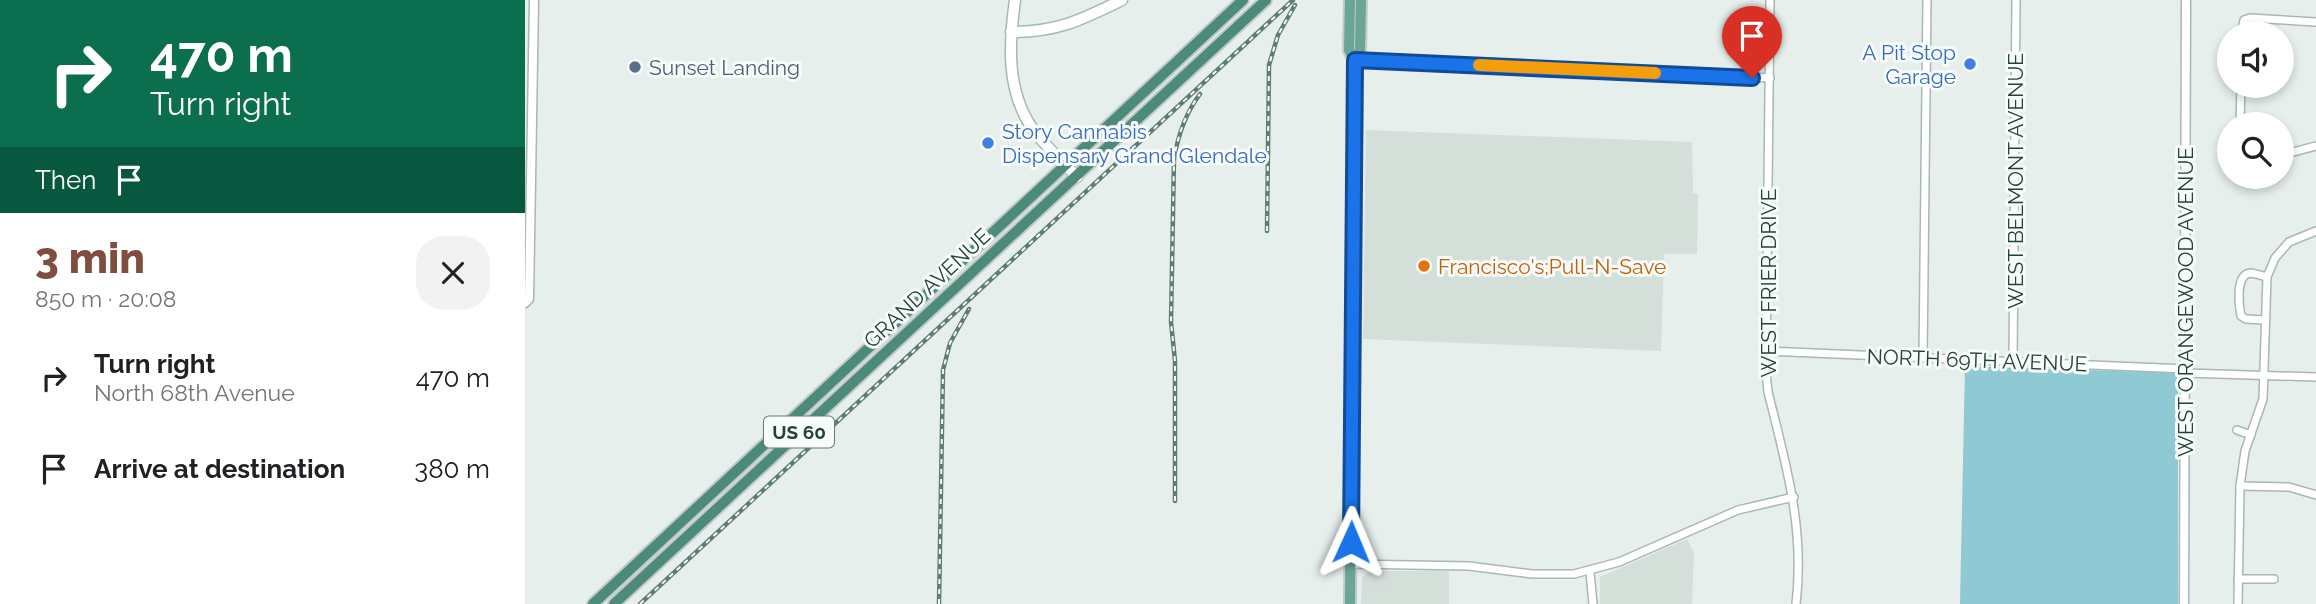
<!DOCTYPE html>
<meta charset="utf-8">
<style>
:root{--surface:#fff;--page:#f2f2f2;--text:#202124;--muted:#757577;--accent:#7f4e3f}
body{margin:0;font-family:Raleway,sans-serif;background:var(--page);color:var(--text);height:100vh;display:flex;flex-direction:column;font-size:26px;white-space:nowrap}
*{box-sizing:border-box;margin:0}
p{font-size:23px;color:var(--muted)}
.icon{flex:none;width:38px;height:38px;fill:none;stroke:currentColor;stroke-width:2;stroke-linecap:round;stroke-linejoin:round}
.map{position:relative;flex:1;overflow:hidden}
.side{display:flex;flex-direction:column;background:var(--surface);width:525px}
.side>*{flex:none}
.guide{background:#0b6e4f;color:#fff;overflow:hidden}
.controls{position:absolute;left:1692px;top:21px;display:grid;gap:14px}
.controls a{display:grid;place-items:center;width:77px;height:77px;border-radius:50%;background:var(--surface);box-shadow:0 4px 10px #0003;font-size:35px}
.pin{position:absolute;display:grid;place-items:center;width:60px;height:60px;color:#fff;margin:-72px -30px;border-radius:50% 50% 50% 0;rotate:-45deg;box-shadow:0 0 7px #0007}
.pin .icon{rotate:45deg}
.me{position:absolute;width:77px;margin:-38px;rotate:1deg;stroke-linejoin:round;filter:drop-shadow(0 0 5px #0008)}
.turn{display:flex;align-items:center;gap:24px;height:147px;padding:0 35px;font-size:32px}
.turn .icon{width:91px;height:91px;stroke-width:2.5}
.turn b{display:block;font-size:49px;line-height:60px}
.then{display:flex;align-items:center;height:66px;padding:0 35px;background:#0003;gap:14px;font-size:26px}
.round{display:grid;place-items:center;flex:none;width:74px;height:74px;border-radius:28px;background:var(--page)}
.headline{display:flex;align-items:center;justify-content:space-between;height:119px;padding:0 35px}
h1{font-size:42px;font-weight:800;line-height:52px;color:var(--accent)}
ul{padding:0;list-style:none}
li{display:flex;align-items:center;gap:21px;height:91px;padding:0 35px}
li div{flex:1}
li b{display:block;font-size:26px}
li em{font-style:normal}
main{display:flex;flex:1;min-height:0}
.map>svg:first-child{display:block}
.built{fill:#d4dfda}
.water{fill:#8ec9d4}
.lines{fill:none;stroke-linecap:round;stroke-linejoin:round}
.minor-casing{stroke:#a8b8b2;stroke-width:10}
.tertiary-casing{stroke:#a8b8b2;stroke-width:11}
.secondary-casing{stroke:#a4bbb3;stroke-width:13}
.primary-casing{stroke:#c2cac8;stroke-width:14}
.trunk-casing{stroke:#c2cac8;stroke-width:14}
.minor{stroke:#fff;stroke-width:7}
.tertiary{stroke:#fff;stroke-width:8}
.secondary{stroke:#fff;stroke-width:10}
.primary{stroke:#6aa596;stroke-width:10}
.trunk{stroke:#4c8a7c;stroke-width:10}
.rail-casing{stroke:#5f7d75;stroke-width:4.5}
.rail{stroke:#f7fbf9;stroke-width:2;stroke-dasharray:5;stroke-linecap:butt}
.route-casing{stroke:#114b97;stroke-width:18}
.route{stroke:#1a73e8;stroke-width:12}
.slow{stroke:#f59e0b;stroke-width:12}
.shop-dot{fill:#3f7fe0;stroke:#f7fbf9;stroke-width:2.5}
.service-dot{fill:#5c6f8a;stroke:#f7fbf9;stroke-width:2.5}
.food-dot{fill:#e8710a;stroke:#f7fbf9;stroke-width:2.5}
.labels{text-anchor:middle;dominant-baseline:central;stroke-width:6;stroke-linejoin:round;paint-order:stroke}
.shield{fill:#f7fbf9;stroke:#637a73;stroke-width:2}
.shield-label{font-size:19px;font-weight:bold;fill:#24423a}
.shop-label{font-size:21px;fill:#366cbe;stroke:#f7fbf9;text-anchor:end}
.service-label{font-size:21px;fill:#4e5e75;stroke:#f7fbf9;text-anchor:start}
.street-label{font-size:21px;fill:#24423a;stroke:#f7fbf9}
.food-label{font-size:21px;fill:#c56008;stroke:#f7fbf9;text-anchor:start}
</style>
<main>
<section class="side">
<div class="guide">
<div class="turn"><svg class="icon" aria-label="right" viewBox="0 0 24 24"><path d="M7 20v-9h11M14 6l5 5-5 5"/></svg><div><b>470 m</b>Turn right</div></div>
<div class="then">Then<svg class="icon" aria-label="arrive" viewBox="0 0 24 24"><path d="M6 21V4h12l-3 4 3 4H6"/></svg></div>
</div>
<div class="headline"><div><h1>3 min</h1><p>850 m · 20:08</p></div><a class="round"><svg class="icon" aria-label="close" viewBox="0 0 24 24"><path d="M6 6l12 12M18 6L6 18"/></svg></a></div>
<ul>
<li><svg class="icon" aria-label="right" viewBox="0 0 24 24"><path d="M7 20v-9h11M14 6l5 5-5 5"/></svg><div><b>Turn right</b><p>North 68th Avenue</p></div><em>470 m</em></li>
<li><svg class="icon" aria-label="arrive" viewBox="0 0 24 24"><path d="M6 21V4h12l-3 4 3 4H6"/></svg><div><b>Arrive at destination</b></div><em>380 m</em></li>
</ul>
</section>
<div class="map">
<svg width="1791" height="604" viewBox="0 0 1791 604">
<rect width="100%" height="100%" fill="#e6efeb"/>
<g class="built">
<path d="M841,130L1167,142L1168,193L1173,194L1172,254H1139L1136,351L838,339Z"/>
<path d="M1162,539L1169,553L1167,604H1075V577Z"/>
<path d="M845,571H924V604H836L837,577Z"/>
</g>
<path class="water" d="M1440,366L1653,373V604H1435Z"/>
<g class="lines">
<g class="minor-casing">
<g id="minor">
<path d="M1245,0L1241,372L1243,392C1261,464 1280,529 1271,604"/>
<path d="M1716,33L1719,20L1725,18L1791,22"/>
<path d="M829,60L1245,78"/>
<path d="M1715,124L1716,86"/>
<path d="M1757,155L1791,146"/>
<path d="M1740,320L1721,319L1716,316C1714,307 1710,275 1725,273C1729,273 1738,276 1742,277"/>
<path d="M1242,351L1661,369"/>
<path d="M1398,358L1402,0"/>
<path d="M1488,362L1491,0"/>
<path d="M1661,373L1791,377"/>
<path d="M1712,430L1726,435"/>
<path d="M1715,486L1764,487L1791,495"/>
<path d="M826,564L944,566L1007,574H1049L1094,562L1213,510L1269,497"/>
<path d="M1065,572L1068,604"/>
<path d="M1713,579H1749"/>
<path d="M1713,604L1715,486L1720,451L1738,399L1742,277L1750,258L1764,242L1791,231"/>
</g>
</g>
<g class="tertiary-casing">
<g id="tertiary">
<path d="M0,303L4,299L9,0"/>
<path d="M1659,604L1661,0"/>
</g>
</g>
<g class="secondary-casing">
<g id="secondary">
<path d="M490,0C484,43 481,90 507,128C520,146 537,161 552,177"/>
<path d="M486,32C533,32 556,20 597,0"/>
</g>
</g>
<g class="primary-casing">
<g id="primary">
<path d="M825,0L824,50L829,60L825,604"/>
<path d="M829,60L835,50L836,0"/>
</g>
</g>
<g class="trunk-casing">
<g id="trunk">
<path d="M68,604L718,0"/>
<path d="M89,604L741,0"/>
</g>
</g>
<use href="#minor" class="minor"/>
<use href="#tertiary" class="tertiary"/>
<use href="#secondary" class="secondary"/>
<use href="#primary" class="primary"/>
<use href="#trunk" class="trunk"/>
<g class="rail-casing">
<g id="rail">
<path d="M742,231L744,65L753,35L770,5"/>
<path d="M650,501V361L646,322L649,159C653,135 660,114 675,94"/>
<path d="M115,604L768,0"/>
<path d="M414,604L418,370L425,343L444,309"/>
</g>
</g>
<use href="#rail" class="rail"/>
</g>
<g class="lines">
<g class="route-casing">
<path id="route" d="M826,542L830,60L1227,78"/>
</g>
<use href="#route" class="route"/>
<path class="slow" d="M954,65L1130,73"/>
</g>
<g class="shop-dot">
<circle cx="1445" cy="64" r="7"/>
<circle cx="463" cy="143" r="7"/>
</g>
<circle class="service-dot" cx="110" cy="67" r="7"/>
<circle class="food-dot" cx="899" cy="266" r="7"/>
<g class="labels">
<rect class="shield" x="239" y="416.5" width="70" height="31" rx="5"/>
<g class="shield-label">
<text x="274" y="432">US 60</text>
</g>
<g class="shop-label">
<text x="1431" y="52">A Pit Stop<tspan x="1431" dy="24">Garage</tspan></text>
<text x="477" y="131" text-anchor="start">Story Cannabis<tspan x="477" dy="24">Dispensary Grand Glendale</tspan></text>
</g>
<g class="service-label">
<text x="124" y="67">Sunset Landing</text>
</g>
<g class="street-label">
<text transform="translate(1490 181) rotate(-90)">WEST BELMONT AVENUE</text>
<text transform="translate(1243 283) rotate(-90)">WEST FRIER DRIVE</text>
<text transform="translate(402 288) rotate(-43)">GRAND AVENUE</text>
<text transform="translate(1660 302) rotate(-90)">WEST ORANGEWOOD AVENUE</text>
<text transform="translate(1452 360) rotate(2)">NORTH 69TH AVENUE</text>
</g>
<g class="food-label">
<text x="913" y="266">Francisco's;Pull-N-Save</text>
</g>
</g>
</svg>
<div class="controls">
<a><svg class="icon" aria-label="sound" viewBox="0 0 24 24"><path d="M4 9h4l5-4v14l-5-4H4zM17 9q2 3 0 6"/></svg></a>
<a><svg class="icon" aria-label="search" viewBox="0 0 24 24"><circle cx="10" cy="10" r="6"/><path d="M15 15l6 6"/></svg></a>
</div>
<div class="pin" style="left:1227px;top:78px;background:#d93025"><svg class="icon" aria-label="arrive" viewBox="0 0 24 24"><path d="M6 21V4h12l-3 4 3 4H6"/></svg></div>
<svg class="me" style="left:826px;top:542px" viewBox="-20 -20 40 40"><path d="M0-17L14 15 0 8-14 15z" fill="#1a73e8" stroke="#fff" stroke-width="4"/></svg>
</div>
</main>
